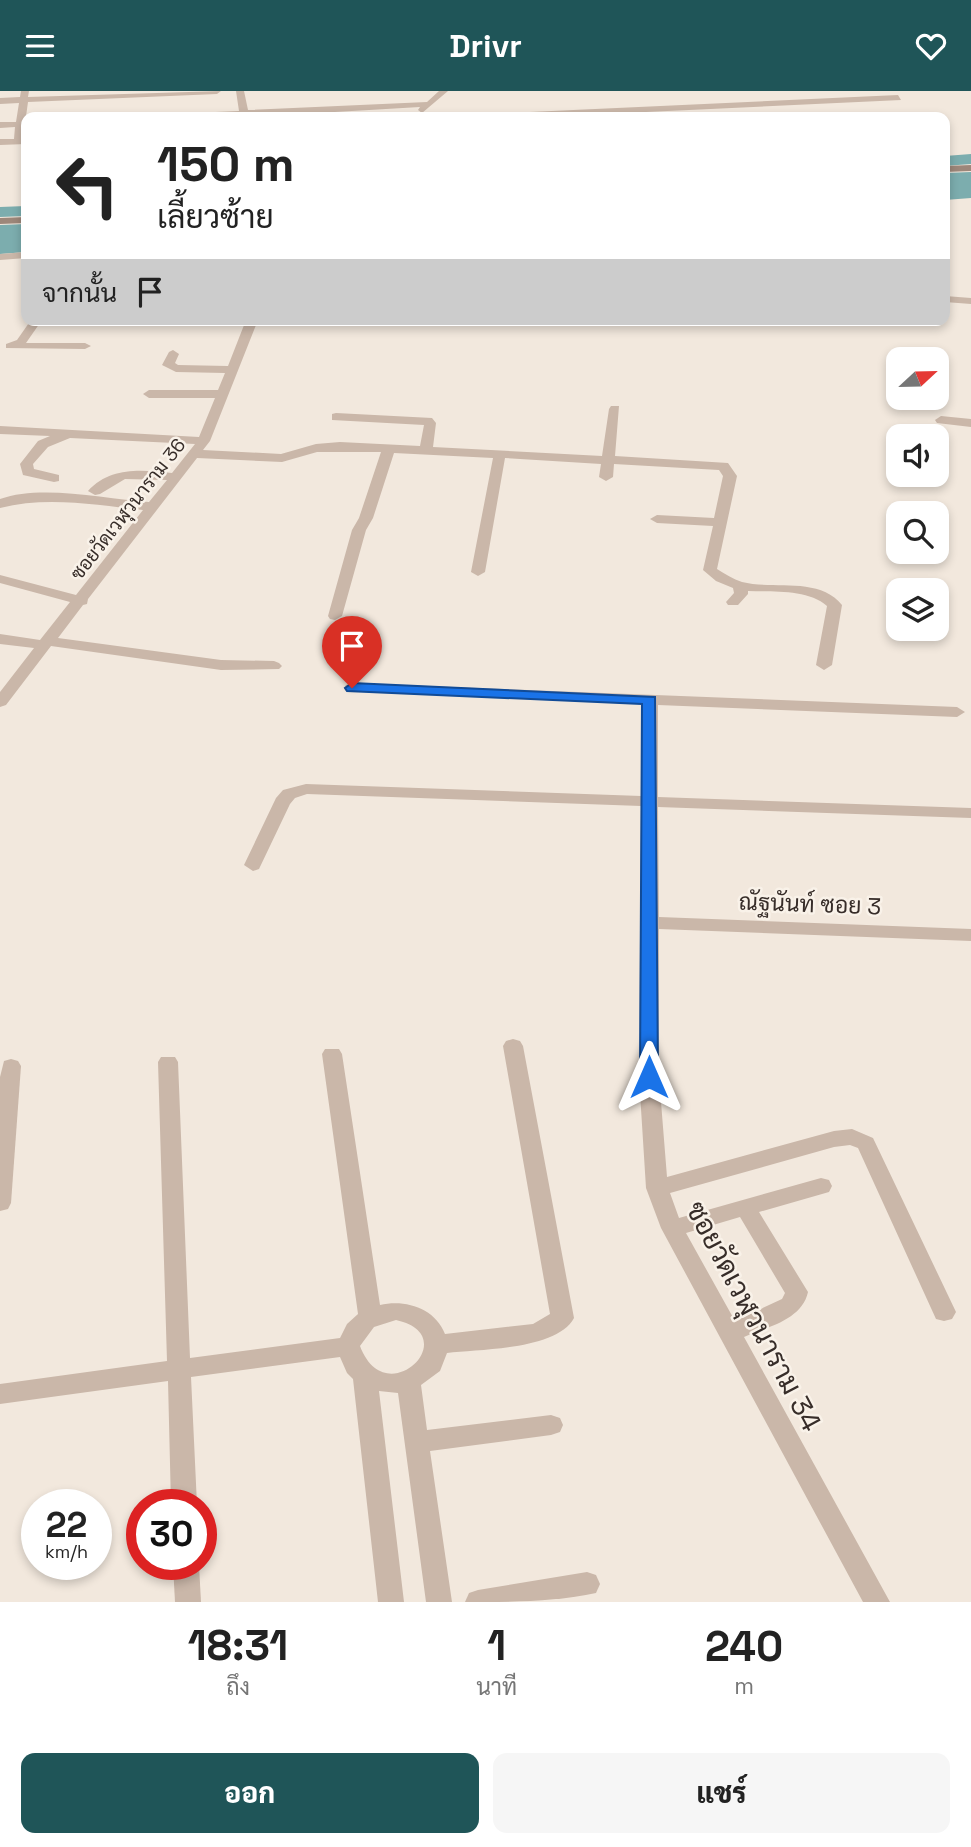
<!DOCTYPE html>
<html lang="th">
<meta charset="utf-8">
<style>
:root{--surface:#fff;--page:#f6f6f6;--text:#222;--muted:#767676;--accent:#1f5558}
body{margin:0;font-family:"Space Grotesk",Sarabun,sans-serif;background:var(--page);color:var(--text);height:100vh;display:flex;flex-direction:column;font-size:26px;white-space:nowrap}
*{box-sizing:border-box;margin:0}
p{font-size:23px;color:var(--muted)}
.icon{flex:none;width:38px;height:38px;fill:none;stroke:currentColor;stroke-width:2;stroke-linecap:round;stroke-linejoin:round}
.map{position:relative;height:1511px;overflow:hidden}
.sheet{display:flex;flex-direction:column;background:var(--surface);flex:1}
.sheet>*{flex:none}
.hud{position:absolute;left:21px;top:21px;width:929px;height:214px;border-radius:14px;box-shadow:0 4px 10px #0003;background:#fff;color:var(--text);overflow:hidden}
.needle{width:46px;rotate:68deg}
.tools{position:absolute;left:886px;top:256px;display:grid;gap:14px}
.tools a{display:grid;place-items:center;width:63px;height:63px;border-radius:14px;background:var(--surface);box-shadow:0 4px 10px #0003;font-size:35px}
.speed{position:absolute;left:21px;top:1398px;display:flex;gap:14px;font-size:35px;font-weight:700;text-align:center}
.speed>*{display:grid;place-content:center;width:91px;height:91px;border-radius:50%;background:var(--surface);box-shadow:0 4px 10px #0003;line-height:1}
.speed small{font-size:18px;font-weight:400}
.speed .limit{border:10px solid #d22;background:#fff;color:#111}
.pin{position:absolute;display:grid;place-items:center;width:60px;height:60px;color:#fff;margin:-72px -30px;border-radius:50% 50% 50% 0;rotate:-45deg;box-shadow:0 0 7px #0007}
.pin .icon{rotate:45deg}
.me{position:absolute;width:77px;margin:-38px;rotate:0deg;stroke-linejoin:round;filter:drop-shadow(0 0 5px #0008)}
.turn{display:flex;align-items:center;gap:24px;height:147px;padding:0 21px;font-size:32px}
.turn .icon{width:91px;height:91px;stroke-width:2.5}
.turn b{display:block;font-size:49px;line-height:60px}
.then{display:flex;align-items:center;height:66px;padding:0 21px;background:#0003;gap:14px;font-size:26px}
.eta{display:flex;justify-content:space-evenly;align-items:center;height:119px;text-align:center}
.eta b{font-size:42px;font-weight:800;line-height:49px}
.button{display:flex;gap:14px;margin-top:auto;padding:14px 21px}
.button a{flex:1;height:80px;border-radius:14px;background:var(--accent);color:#fff;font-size:28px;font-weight:800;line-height:80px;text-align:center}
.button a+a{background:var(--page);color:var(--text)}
header{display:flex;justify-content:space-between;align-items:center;height:91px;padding:0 21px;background:var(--accent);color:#fff;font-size:32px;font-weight:800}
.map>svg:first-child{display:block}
.water{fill:#7cadae}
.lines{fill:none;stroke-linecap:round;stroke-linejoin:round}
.canal{fill:#7cadae;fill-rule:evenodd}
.street{fill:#cab7a9;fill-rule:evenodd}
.secondary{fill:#9d877a;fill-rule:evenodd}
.route{fill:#1a73e8;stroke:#114b97;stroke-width:2}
.labels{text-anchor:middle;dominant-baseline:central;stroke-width:5;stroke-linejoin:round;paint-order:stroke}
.far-street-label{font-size:19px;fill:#372d29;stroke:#f9f2e9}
.street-label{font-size:23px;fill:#372d29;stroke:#f9f2e9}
.near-street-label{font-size:28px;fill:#372d29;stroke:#f9f2e9}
</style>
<header><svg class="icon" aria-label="menu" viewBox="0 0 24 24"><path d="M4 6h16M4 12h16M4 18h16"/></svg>Drivr<svg class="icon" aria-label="heart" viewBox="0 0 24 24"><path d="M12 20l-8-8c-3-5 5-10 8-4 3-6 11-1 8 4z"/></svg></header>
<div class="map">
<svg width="971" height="1511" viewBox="0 0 971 1511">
<rect width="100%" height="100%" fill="#f2e8dd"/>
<g class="water">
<path d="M971,81V107L945,109V82Z"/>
<path d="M26,133V161L0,163V134Z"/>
</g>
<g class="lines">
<g class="canal">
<path d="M971,63V73L945,75V65Z"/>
<path d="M26,115V125L0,126V116Z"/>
</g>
<g class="street">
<path d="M21,0H29L28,6L221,0L217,3L28,11L23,47H26V53L0,54V48H14L15,36L0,37V31H16L19,12L0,13V7L20,6Z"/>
<path d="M236,0H244L248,19L427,11L439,0H448L422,22L418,19L420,16L249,26H165L169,23L239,20Z"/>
<path d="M898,4L901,9L539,26H483L487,23Z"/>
<path d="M26,161V167L0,169V163Z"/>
<path d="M945,205L971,207V213L945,211Z"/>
<path d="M31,229H42L26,252H85L91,255L85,258L6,257V253L17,249Z"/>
<path d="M246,229H258L210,350L203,359L281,363L316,353L340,351L420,355L424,334L332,329V323L336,322L432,327L436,332L433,356L602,365L609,318L611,315H619L615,365L728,372L737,385L717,478C725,483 733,488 742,491C773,499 819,485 842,514L832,574L824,579L816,574L827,515C808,498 772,501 748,500V503L738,514H728L726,511L734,502L733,497L716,490L703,479L713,435L657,432L650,428L657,424L714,427L723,385L719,379L614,373L613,386L606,390L599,386L601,373L505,367L485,481L478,485L471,481L493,367L394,362L373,427L366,439L342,525L335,529L330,528L328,525L352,439L359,427L381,361H317L282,371L197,367L88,508L87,513L83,514L58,547L221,569L274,570L279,572L282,575L279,578L221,579L51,555L6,614L0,616V601L34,557L0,553V543L40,549L70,511L0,492V484L76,504L143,419C96,414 47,405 0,417V408C41,393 106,408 149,411L167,389L125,388L100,403L95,404L88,400C111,375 142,379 172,382L195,353L70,347L48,356L33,373L34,378L59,384V390L54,391L23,384L20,373L38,350L50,345L0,343V335L199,346L215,307H149L143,303L149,299H218L225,282L176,281L162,274L169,261L173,259L179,263L175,272L178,274L228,275Z"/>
<path d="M941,325L971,328V336L937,332L935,329Z"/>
<path d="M352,592L957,616L965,621L957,626L658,614V706L971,717V727L658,716L659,826L971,838V850L659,838V986L667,1086L834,1040L852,1038L873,1047L956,1221L952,1228L944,1230L936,1228L858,1057L850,1054L834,1056L670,1102L679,1127L821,1087L829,1089L832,1095L829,1101L759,1121L808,1201C802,1229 767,1236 744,1246L890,1511H863L661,1137L646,1097L639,986L641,715L307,703L295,707L290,713L259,778L253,780L244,774L276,707L283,699L306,693L641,705L642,613L346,600L344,597L346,594ZM740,1126L785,1202L782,1208L735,1230L686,1142Z"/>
<path d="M513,948L520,950L523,955L574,1227C557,1259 480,1258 447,1262L440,1280L421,1294L427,1339L551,1324L560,1327L563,1334L560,1341L551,1344L430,1360L452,1511H426L398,1302L379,1300L404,1511H378L353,1288L347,1282L340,1266L191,1286L197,1414H171L168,1290L0,1313V1293L167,1270L158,971L161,966H175L178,971L190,1267L340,1247L347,1233L358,1223L322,963L325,958H339L342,963L380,1214C405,1208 435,1217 445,1243L533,1233L550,1223L503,955L506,950ZM396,1229C466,1244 386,1324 360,1255L374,1236Z"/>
<path d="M11,968L18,970L21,975L11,1112L8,1118L0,1120V986L4,970Z"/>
<path d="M173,1474H199L201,1511H175Z"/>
<path d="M587,1481L596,1484L600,1493L596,1502C556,1511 507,1511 465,1511L469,1502L478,1499Z"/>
</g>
<g class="secondary">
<path d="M971,74V80L945,81V75Z"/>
<path d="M26,126V132L0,133V127Z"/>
</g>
</g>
<path class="route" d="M352,592L655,606L658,986L656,991H643L640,986L642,613L347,600L345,597Z"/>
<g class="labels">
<g class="far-street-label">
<text transform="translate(128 418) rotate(-52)">ซอยวัดเวฬุวนาราม 36</text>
</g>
<g class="street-label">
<text transform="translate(810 813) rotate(2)">ณัฐนันท์ ซอย 3</text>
</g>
<g class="near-street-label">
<text transform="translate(754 1225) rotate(62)">ซอยวัดเวฬุวนาราม 34</text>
</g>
</g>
</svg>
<div class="tools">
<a><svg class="needle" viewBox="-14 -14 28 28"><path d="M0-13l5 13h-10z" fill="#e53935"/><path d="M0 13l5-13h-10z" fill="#767676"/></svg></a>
<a><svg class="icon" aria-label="sound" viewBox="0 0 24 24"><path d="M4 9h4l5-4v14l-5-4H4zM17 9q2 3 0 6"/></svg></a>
<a><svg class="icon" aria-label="search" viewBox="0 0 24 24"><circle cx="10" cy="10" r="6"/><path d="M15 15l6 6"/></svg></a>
<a><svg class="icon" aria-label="layers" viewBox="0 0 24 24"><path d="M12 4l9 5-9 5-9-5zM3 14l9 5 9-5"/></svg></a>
</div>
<div class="speed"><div>22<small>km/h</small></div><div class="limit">30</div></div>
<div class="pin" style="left:352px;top:597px;background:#d93025"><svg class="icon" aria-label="arrive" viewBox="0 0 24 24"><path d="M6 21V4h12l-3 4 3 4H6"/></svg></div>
<svg class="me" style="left:649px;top:986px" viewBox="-20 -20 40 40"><path d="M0-17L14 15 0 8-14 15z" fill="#1a73e8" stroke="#fff" stroke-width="4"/></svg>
<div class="hud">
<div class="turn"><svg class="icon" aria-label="left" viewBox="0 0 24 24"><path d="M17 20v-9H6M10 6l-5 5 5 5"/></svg><div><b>150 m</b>เลี้ยวซ้าย</div></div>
<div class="then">จากนั้น<svg class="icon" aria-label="arrive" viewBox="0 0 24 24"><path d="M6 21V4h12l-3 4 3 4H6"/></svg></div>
</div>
</div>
<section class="sheet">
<div class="eta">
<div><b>18:31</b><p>ถึง</p></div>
<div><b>1</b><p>นาที</p></div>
<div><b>240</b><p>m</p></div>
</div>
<div class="button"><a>ออก</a><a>แชร์</a></div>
</section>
